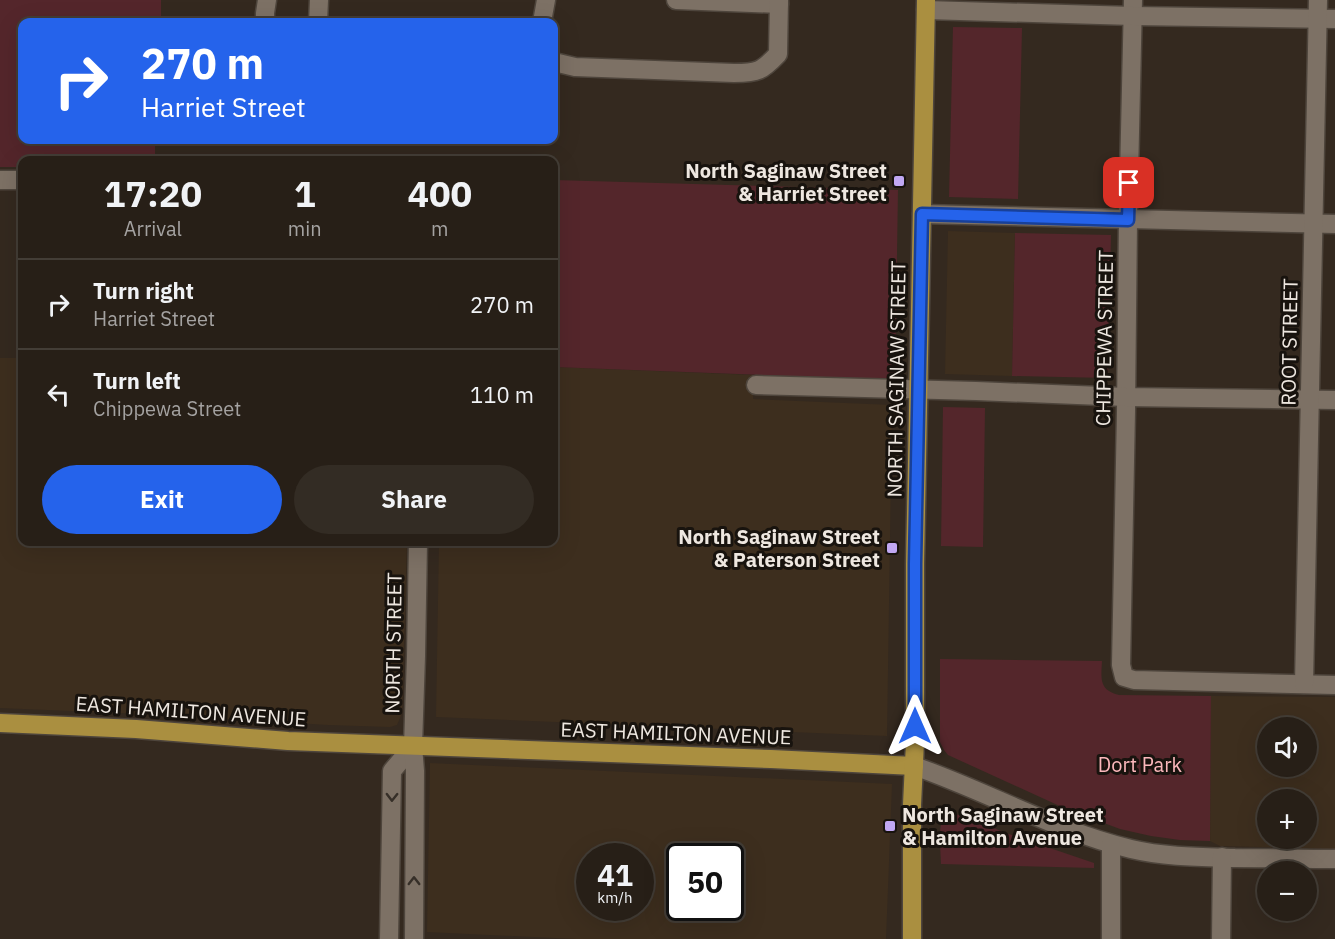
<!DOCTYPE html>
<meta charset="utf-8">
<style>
:root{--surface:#271f17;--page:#332c24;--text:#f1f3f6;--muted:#a4a2a1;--line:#433d36;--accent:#2563eb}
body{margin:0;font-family:"IBM Plex Sans",sans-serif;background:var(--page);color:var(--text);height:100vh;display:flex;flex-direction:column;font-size:22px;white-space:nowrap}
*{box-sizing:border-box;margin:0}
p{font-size:20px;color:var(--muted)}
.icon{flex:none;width:33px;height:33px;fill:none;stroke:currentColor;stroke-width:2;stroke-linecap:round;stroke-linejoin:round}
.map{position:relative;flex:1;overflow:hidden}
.side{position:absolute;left:18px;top:156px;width:540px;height:390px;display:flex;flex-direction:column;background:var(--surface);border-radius:12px;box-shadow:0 6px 24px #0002,0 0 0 2px var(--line)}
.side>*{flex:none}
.top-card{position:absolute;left:18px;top:18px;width:540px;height:126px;border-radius:12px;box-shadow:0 6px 24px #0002,0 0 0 2px var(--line);background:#2563eb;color:#fff;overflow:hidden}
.tools{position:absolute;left:1257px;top:717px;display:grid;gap:12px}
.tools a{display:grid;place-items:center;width:60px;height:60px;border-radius:50%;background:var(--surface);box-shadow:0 6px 24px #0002,0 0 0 2px var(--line);font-size:30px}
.speed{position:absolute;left:576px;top:843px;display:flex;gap:12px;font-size:30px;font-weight:700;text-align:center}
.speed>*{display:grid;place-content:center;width:78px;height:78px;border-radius:50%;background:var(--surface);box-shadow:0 6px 24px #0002,0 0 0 2px var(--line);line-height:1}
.speed small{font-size:15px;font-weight:400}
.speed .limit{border:3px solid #111;border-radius:9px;background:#fff;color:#111}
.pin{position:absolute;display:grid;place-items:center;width:51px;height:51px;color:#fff;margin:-26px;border-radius:12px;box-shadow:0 3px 9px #0006}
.me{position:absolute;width:66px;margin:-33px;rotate:0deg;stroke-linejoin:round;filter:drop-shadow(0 0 4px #0008)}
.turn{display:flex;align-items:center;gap:21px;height:126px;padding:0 24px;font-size:27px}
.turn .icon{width:78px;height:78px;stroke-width:2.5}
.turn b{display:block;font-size:42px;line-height:51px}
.eta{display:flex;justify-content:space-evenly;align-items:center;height:102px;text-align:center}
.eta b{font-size:36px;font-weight:700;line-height:42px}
.action{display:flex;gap:12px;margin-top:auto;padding:12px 24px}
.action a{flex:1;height:69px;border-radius:36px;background:var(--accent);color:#fff;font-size:24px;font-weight:700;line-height:69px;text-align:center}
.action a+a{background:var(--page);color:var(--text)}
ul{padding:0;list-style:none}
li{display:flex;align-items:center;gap:18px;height:90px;padding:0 24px;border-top:2px solid var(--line)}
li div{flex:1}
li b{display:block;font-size:22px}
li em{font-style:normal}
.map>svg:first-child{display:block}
.built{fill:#3d2e1e;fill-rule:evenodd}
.green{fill:#54262b}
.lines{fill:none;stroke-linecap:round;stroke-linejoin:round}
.minor-casing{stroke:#4e453c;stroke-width:21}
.major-casing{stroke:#4e453c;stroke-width:21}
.minor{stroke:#7d7165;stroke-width:18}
.major{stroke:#aa8f40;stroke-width:18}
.oneway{stroke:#362f28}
.route-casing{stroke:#184099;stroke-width:15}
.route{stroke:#2563eb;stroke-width:10}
.poi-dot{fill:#c1a8f3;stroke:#18130e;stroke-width:2}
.labels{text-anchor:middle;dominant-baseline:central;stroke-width:6;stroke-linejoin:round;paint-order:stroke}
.poi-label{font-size:20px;font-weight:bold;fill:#eee7e0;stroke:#18130e;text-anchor:end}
.street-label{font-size:20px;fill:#eee7e0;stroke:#18130e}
.park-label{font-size:20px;fill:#fcb8bc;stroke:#18130e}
</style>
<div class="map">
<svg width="1335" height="939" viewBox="0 0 1335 939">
<rect width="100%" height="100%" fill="#34291f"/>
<g class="built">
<path d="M948,231L1015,233L1012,376L945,374Z"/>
<path d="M0,358H22V542H407L402,713L397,725L390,727L328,725L142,714L0,708Z"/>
<path d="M554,367L753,375V399L892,405L887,736L436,717L439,542H554Z"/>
<path d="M1211,696L1335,697V849L1220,846L1210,841ZM1268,728H1306V766H1268ZM1268,800H1306V838H1268Z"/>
<path d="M430,763L892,784L886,939H576L427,932ZM640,856V908H590V856ZM730,856V908H680V856Z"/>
</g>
<g class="green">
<path d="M0,0H161V22H22V140H155V160H22V167H0Z"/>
<path d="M953,27L1022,28L1018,199L949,197Z"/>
<path d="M554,180L898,190L895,380L554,367Z"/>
<path d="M1015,233L1111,235L1108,378L1012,376Z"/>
<path d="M943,407L985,408L983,547L941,546Z"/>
<path d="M940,659L1102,661C1101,679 1099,690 1119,695L1211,696L1210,841L1180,840L1151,836L1120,829L1064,808L948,755L944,750L940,742Z"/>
<path d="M955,814L966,817L1006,833L1094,863V868L941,864C941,854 937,822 945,816C948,814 951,815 955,814Z"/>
</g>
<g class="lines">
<g class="minor-casing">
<g id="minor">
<path d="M676,0L779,4"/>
<path d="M1133,0L1128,220L1126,411L1121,665L1124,677L1134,680L1335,685"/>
<path d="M926,10L1133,16L1335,19"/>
<path d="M265,22V13L267,0"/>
<path d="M318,22L319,0"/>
<path d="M542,22L546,0"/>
<path d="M554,62L575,67L734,73C758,73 762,71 778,54L779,0"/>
<path d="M0,180H22"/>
<path d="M922,214L1335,224"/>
<path d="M756,385L976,391L1126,397L1335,400"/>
<path d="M1304,684L1318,0"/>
<path d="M914,766C987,791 1055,831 1131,849C1165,857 1200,857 1235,858C1268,858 1302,859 1335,859"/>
<path d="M389,939L392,771L413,746"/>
<path d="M414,939L415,771L413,746L416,656L418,542"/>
<path d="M1111,939V844"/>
<path d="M1221,939L1222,857"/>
</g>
</g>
<g class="major-casing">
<g id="major">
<path d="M0,723L136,729L288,741L771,759L914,766"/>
<path d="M912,939V805L915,742V564L926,0"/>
</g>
</g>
<use href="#minor" class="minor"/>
<use href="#major" class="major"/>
</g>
<defs><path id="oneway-chevron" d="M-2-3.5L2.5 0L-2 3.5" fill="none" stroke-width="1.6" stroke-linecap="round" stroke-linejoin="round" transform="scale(1.5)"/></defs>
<g class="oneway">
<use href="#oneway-chevron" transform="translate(392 797) rotate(91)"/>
<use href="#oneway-chevron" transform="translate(414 881) rotate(-90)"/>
</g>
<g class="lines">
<g class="route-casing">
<path id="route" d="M915,726V564L922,214L1128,220L1129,183"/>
</g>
<use href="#route" class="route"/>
</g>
<g class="poi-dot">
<rect x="893" y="175" width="12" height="12" rx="3"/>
<rect x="886" y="542" width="12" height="12" rx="3"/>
<rect x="884" y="820" width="12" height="12" rx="3"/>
</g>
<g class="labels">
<g class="poi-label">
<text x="887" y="170">North Saginaw Street<tspan x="887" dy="23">&amp; Harriet Street</tspan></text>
<text x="880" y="536">North Saginaw Street<tspan x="880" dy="23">&amp; Paterson Street</tspan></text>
<text x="902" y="814" text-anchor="start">North Saginaw Street<tspan x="902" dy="23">&amp; Hamilton Avenue</tspan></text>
</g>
<g class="street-label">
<text transform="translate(1104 338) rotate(-89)">CHIPPEWA STREET</text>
<text transform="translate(1289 342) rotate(-89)">ROOT STREET</text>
<text transform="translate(896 379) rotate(-89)">NORTH SAGINAW STREET</text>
<text transform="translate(393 643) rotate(-89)">NORTH STREET</text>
<text transform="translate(191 711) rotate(4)">EAST HAMILTON AVENUE</text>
<text transform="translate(676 733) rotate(2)">EAST HAMILTON AVENUE</text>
</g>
<g class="park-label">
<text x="1140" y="764">Dort Park</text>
</g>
</g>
</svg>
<div class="tools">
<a><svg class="icon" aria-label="sound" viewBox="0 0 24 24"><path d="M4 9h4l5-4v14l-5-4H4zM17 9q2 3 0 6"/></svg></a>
<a>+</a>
<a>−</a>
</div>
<div class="speed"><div>41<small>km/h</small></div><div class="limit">50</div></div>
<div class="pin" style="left:1129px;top:183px;background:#d93025"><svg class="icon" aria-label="arrive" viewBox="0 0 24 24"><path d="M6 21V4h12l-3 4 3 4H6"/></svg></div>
<svg class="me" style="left:915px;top:726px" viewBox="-20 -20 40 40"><path d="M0-17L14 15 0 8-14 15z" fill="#2563eb" stroke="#fff" stroke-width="4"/></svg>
<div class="top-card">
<div class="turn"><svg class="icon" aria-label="right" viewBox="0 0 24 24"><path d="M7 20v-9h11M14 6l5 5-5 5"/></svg><div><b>270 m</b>Harriet Street</div></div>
</div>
<section class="side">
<div class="eta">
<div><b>17:20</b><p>Arrival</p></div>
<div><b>1</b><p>min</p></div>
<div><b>400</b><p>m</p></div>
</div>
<ul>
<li><svg class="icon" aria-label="right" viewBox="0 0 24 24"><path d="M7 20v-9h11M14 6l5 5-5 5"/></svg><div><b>Turn right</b><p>Harriet Street</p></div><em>270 m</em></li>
<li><svg class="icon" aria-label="left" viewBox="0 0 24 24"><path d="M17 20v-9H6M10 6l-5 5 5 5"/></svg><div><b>Turn left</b><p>Chippewa Street</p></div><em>110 m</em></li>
</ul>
<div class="action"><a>Exit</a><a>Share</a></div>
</section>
</div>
